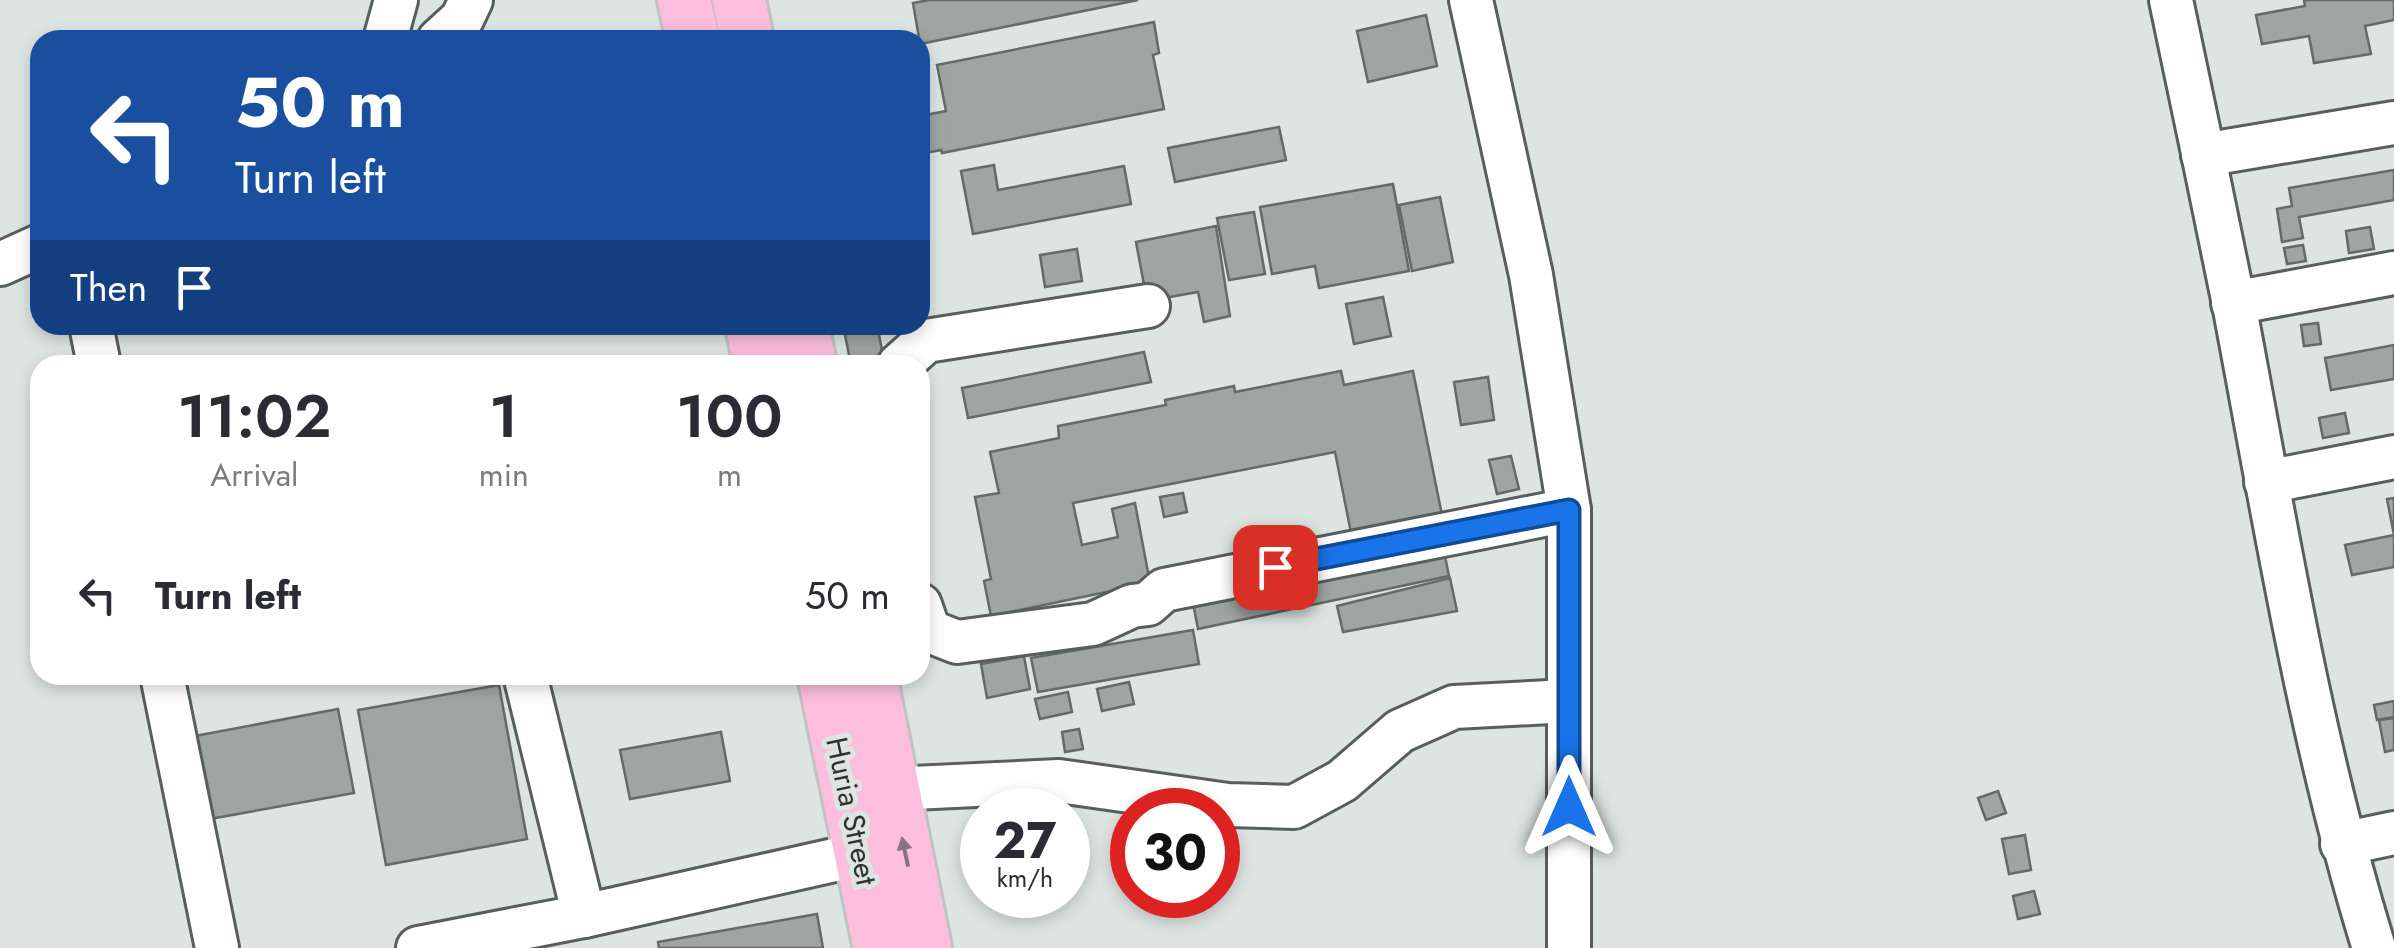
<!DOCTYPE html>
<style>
:root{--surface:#fff;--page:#f7f7f7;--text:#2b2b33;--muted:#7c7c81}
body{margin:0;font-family:Jost,sans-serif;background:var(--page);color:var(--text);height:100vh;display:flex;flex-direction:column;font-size:38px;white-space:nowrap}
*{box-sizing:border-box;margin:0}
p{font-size:32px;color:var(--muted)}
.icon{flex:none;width:55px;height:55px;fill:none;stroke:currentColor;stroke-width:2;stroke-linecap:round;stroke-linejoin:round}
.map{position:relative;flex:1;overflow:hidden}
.sheet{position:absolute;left:30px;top:355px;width:900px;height:330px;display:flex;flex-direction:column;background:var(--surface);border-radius:30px;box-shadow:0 5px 15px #0003}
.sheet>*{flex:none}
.hud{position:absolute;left:30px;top:30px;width:900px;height:305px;border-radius:30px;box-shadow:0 5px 15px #0003;background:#1a4fa0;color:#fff;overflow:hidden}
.speed{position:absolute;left:960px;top:788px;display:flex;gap:20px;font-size:50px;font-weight:700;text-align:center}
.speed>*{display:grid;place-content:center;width:130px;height:130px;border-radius:50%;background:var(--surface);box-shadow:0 5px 15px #0003;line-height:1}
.speed small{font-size:25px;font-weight:400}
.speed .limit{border:15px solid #d22;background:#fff;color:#111}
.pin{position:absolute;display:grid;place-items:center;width:85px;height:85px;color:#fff;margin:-42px;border-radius:20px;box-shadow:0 5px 15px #0006}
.me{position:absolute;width:110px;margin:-55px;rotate:0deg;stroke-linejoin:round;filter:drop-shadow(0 0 8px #0008)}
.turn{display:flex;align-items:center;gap:35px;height:210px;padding:0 40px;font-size:45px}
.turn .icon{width:130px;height:130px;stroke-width:2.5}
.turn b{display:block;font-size:70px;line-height:85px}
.then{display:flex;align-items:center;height:95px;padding:0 40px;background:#0003;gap:20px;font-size:38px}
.eta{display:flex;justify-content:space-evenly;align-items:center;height:170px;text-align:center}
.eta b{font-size:60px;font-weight:600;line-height:70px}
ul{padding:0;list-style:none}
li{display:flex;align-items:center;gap:30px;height:140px;padding:0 40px}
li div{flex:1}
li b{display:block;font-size:38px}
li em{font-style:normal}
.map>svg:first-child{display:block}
.building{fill:#9ea5a3;stroke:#636a67;stroke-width:2.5}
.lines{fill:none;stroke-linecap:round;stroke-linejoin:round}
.minor-casing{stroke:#585e5c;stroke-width:48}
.major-casing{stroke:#c1c2c1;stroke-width:58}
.minor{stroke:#fff;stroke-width:42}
.major{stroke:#fdbedd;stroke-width:52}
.oneway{fill:#8c717e}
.route-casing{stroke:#114b97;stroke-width:25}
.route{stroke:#1a73e8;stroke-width:18}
.labels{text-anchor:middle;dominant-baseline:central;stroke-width:10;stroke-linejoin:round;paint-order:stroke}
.street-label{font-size:30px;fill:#2f3231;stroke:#dde5e2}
</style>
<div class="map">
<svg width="2394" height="948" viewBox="0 0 2394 948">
<rect width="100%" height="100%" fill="#dde5e2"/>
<g class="building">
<path d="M929,0H1138L920,44L913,3Z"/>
<path d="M2304,0H2394V20L2365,26L2371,54L2314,63L2309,36L2262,44L2256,15L2305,6Z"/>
<path d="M1426,15L1437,66L1368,82L1357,31Z"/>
<path d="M1154,22L1159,53L1153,55L1164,109L942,153L941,150L920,154V116L946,111L937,65Z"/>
<path d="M1279,127L1286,160L1175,182L1168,148Z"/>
<path d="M994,165L998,190L1124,166L1131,204L973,234L961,171Z"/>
<path d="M2394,170V200L2299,217L2303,238L2282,242L2277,209L2292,206L2289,188Z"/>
<path d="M1393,184L1409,271L1319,288L1315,266L1272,274L1260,207Z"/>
<path d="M1440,197L1453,262L1412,271L1399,205Z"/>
<path d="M1254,212L1265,274L1229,280L1217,218Z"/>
<path d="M1216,226L1230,316L1204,322L1198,292L1147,301L1136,242Z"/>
<path d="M2370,227L2374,249L2349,253L2346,231Z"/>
<path d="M2303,245L2306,261L2287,264L2284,248Z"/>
<path d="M1077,249L1082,281L1045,287L1040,255Z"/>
<path d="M1383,297L1391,336L1354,344L1346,304Z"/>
<path d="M2318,323L2321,344L2304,346L2301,325Z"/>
<path d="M843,325H877L885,365H851Z"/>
<path d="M2394,345V379L2331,390L2325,358Z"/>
<path d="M1144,352L1151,382L968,418L962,388Z"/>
<path d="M1341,371L1344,385L1413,371L1445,530L1354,548L1335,452L1073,503L1082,545L1118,537L1112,509L1135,503L1150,583L991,616L984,581L991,579L975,497L999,493L990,452L1059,438L1058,426L1166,405L1165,400L1234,386L1235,392Z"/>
<path d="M1488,377L1494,420L1461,425L1454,382Z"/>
<path d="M2345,413L2349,433L2323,438L2319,418Z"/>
<path d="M1511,456L1519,489L1497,494L1489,460Z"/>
<path d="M1183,493L1187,512L1164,517L1160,497Z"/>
<path d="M2394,498V567L2352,575L2345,545L2394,535L2387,499Z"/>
<path d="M1443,546L1449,576L1198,629L1192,598Z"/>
<path d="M1450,578L1457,611L1343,632L1337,606Z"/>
<path d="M1193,630L1199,664L1038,692L1031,658Z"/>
<path d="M1024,656L1030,689L987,698L981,664Z"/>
<path d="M1129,682L1134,704L1102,711L1097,689Z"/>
<path d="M499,685L527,839L386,865L358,710Z"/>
<path d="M1068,692L1072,712L1040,719L1035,699Z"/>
<path d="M2394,701V717L2377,720L2374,705Z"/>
<path d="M338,709L354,793L210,819L195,736Z"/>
<path d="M2394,718V750L2385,752L2379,720Z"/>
<path d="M1079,729L1083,749L1065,752L1062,732Z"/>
<path d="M721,732L730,781L630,799L620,750Z"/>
<path d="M1998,791L2006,813L1986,820L1978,798Z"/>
<path d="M2025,835L2031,870L2009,874L2002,839Z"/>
<path d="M2034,891L2040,914L2018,919L2013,896Z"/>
<path d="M817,914L823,948H659L658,942Z"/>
</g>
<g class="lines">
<g class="minor-casing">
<g id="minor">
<path d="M1471,0L1531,275L1569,510V948"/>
<path d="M2171,0C2192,101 2214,203 2234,304C2275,520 2309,738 2374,948"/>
<path d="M385,40L396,0"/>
<path d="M439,40L462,19L471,0"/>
<path d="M2203,155L2394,123"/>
<path d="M0,264L40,246"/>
<path d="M2233,303L2394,273"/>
<path d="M91,325L99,365"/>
<path d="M899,365L926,341L1148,306"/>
<path d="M2266,482L2394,457"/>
<path d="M920,605L929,631L957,642L1093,624L1132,606L1148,604L1164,590L1569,510"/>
<path d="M162,675L217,948"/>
<path d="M525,675L584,916"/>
<path d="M892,789L1059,781L1228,805L1294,807L1342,781L1400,731L1454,707L1569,701"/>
<path d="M2342,844L2394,833"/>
<path d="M418,948L584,916L861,854"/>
</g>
</g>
<g class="major-casing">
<g id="major">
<path d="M684,0L693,40"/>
<path d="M739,0L747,40"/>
<path d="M752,325L760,365"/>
<path d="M802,325L810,365"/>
<path d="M824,675L880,948"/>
<path d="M870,675L925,948"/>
</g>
</g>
<use href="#minor" class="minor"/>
<use href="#major" class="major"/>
</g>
<defs><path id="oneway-solid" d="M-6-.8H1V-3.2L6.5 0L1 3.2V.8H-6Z" transform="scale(2.5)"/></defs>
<use class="oneway" href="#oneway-solid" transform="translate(905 852) rotate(-102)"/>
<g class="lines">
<g class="route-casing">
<path id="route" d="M1275,567L1569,510V807"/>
</g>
<use href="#route" class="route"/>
</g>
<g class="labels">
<g class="street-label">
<text transform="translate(852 811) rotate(78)">Huria Street</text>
</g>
</g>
</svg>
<div class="speed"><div>27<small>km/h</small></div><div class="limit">30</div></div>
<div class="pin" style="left:1275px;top:567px;background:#d93025"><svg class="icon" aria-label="arrive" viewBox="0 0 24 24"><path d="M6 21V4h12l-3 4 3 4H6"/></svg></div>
<svg class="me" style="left:1569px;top:807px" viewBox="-20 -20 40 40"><path d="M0-17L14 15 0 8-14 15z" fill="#1a73e8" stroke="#fff" stroke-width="4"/></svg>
<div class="hud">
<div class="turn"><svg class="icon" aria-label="left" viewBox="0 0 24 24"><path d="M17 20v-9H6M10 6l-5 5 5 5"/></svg><div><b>50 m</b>Turn left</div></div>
<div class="then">Then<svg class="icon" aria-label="arrive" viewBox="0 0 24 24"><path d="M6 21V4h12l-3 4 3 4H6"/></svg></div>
</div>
<section class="sheet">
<div class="eta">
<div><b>11:02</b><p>Arrival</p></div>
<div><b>1</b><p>min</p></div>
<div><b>100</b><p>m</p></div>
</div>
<ul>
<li><svg class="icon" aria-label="left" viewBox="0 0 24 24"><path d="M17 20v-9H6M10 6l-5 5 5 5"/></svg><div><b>Turn left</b></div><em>50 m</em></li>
</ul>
</section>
</div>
